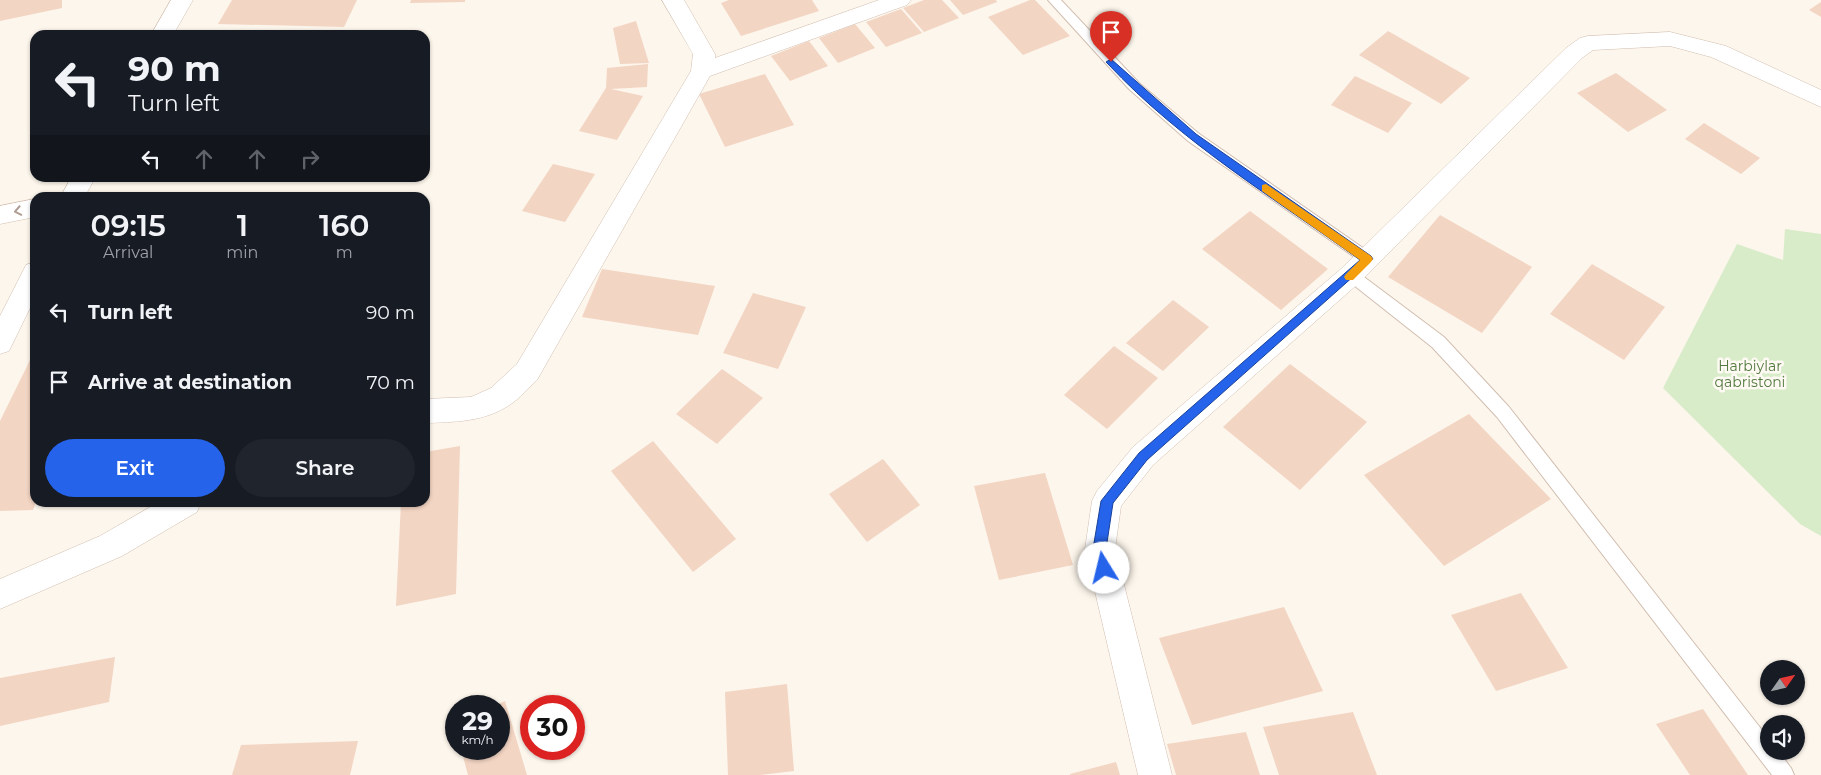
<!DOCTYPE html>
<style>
:root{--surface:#171b24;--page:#20242c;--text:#f1f3f6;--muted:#9ea1a6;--accent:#2563eb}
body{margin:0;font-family:Montserrat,sans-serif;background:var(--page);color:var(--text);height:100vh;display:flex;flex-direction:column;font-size:19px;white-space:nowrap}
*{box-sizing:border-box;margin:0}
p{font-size:16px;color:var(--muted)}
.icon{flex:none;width:28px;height:28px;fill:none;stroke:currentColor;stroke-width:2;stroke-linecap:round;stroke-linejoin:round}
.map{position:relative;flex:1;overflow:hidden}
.side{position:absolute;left:30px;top:192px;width:400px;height:315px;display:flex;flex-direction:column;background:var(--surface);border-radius:15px;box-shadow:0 1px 4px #0004}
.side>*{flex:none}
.hud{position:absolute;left:30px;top:30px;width:400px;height:152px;border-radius:15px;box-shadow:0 1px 4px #0004;background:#171b24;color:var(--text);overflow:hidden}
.needle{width:32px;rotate:56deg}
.controls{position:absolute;left:1760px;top:660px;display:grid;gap:10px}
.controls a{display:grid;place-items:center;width:45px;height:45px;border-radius:50%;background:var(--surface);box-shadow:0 1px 4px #0004;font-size:25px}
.speed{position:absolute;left:445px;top:695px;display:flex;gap:10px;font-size:25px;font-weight:700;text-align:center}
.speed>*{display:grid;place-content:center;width:65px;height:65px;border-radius:50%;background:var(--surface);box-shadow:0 1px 4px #0004;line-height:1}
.speed small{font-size:12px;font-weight:400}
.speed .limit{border:8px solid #d22;background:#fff;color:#111}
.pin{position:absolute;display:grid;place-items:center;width:42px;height:42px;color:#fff;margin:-51px -21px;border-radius:50% 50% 50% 0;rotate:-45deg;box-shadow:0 0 5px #0007}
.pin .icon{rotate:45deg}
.me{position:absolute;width:55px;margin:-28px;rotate:351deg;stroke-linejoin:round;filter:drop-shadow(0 0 4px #0008)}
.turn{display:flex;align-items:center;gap:18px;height:105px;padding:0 15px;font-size:22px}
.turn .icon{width:65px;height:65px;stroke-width:2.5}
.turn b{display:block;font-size:35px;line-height:42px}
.lanes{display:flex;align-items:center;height:48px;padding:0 15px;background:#0003;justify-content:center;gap:25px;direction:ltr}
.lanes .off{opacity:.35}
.eta{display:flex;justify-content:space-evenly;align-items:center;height:85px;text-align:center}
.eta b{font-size:30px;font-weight:600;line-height:35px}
.cta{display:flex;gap:10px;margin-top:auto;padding:10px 15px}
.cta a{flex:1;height:58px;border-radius:30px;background:var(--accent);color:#fff;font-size:20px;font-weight:600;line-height:58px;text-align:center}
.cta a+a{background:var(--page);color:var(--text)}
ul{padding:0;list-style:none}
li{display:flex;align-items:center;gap:15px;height:70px;padding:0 15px}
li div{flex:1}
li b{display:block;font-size:19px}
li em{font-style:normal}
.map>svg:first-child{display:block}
.green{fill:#d8ecc9}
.building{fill:#f3d5c3}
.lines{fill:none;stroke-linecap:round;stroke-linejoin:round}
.lane-casing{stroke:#d1beb0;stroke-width:2}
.street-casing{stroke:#d1beb0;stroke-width:1}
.lane{fill:#fff;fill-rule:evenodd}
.street{fill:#fff;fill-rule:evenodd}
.oneway{stroke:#af9d94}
.route{fill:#2563eb;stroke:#184099}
.slow{fill:#f59e0b}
.labels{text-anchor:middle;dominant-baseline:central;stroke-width:5;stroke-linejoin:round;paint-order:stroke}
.park-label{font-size:14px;fill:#537a41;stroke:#fffaf3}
</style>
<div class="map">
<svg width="1821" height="775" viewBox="0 0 1821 775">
<rect width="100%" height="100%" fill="#fdf6ec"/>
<path class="green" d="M1785,229L1821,234V536L1800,524L1663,388L1737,244L1783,260Z"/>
<g class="building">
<path d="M0,0H62V8L0,21Z"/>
<path d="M232,0H357L344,27L218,24Z"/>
<path d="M411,0H465V2L410,3Z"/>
<path d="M729,0H812L819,11L741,36L721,3Z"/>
<path d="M924,0H942L959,18L924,32L903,8Z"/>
<path d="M950,0H996L997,2L963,15Z"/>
<path d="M1030,0H1035L1070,36L1023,55L988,17Z"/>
<path d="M1821,2V17L1809,10Z"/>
<path d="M901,9L922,33L886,47L866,22Z"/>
<path d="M636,21L649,63L620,64L613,28Z"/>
<path d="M855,24L875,48L838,63L819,38Z"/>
<path d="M1388,31L1470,78L1441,104L1359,55Z"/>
<path d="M809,41L828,66L790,81L771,56Z"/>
<path d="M648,64L647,87L611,89L643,96L617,140L579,131L606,88L607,68Z"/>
<path d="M1616,73L1667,110L1628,132L1577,93Z"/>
<path d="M765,74L794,125L725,147L699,94Z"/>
<path d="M1355,76L1412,103L1388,133L1331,105Z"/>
<path d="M1704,123L1760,158L1741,174L1685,139Z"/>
<path d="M553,164L595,174L565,222L522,211Z"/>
<path d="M1250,211L1328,269L1281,310L1202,249Z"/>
<path d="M1440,215L1532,267L1482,333L1388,277Z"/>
<path d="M1592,264L1665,307L1624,360L1550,314Z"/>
<path d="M602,269L715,286L698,335L582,317Z"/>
<path d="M753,293L806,307L778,369L723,353Z"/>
<path d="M1173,300L1209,327L1163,371L1126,343Z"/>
<path d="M1114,346L1158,378L1107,429L1064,395Z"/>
<path d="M35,350L36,502L33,510L0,511V421Z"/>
<path d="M1290,364L1367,422L1300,490L1223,427Z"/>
<path d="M722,369L763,398L717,444L676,414Z"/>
<path d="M1469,414L1551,499L1444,566L1364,475Z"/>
<path d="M653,441L736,539L693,572L611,471Z"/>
<path d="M460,446L456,594L396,606L401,502H425V452Z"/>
<path d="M883,459L920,505L867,542L829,494Z"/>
<path d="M1045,473L1073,565L999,580L974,486Z"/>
<path d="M1521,593L1568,668L1496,691L1451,615Z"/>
<path d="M1284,607L1323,691L1192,725L1159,638Z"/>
<path d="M115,657L109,702L0,726V678Z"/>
<path d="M787,684L794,771L760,775H728L725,692Z"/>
<path d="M505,701L527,775H468L461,749H499V706H494Z"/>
<path d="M1703,709L1748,775H1690L1656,724Z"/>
<path d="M1353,712L1377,775H1279L1263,727Z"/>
<path d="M1246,732L1260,775H1176L1167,744Z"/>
<path d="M358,741L350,775H232L241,745Z"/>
<path d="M1116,762L1120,775H1070V774Z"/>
</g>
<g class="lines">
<g class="lane-casing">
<g id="lane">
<path d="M1048,0H1061L1139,83L1198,133L1373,255L1376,259L1373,263L1368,265L1363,263L1188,141L1129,89Z"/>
<path d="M1351,269L1356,271L1444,337L1509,407L1769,739V751H1778L1791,768L1794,775H1772L1497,417L1432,347L1346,279L1343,275L1346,271Z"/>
</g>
</g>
<g class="street-casing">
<g id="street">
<path d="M171,0H193L173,35H151Z"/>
<path d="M662,0H684L715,54V58L879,0H911L907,5L710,76L537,380C528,388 520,398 511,404C485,422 455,422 425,423V399L471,397L491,388L517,364L691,71L693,54Z"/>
<path d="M1670,32L1726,46L1821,90V107L1711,57L1670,46L1593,50L1582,58L1360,282L1153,465L1121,506L1115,549L1172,775H1138L1085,549L1092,501L1097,491L1133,447L1342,268L1566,48L1580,38L1588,36Z"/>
<path d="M71,178H95L84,198H60Z"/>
<path d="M35,199V217L0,224V206Z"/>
<path d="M35,262V298L9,351L0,354V316L26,265Z"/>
<path d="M159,502H201L197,512L122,556L0,609V579L100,536Z"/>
</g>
</g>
<use href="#lane" class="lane"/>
<use href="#street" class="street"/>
</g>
<defs><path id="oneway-chevron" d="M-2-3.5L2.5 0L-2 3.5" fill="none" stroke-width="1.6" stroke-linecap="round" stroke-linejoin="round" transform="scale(1.25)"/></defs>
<use class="oneway" href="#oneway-chevron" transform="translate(18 211) rotate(169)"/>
<path class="route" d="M1111,59L1196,134L1371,256L1373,259L1147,460L1113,503L1106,549L1110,568L1109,572L1104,574L1100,572L1093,549L1101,501L1139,453L1360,260C1274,198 1181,142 1108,64L1106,62Z"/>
<path class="slow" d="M1266,184L1371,256L1373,259L1371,262L1353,280H1346L1344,277L1346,274L1360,260L1262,191V185Z"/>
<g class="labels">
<g class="park-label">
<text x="1750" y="366">Harbiylar<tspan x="1750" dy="16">qabristoni</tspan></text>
</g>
</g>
</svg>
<div class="controls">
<a><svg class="needle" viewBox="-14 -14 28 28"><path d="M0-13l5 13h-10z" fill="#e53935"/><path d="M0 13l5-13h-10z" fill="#9ea1a6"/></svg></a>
<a><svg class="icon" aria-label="sound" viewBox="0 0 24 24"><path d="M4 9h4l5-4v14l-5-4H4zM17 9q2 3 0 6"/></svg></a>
</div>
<div class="speed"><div>29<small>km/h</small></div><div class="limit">30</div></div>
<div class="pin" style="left:1111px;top:62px;background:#d93025"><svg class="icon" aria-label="arrive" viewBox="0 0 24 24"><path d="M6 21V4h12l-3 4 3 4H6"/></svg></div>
<svg class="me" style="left:1104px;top:568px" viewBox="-20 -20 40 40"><circle r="19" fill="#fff"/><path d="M0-13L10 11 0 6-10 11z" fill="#2563eb"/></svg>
<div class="hud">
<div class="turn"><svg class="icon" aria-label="left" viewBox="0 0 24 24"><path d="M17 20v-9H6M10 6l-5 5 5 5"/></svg><div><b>90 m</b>Turn left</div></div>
<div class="lanes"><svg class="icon" aria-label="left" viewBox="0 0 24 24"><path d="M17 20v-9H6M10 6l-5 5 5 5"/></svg><svg class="icon off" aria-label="ahead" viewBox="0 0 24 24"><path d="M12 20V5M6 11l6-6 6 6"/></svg><svg class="icon off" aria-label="ahead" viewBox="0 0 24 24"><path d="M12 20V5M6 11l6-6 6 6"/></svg><svg class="icon off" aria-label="right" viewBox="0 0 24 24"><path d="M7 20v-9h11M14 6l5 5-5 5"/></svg></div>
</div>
<section class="side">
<div class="eta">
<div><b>09:15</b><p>Arrival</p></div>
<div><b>1</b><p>min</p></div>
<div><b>160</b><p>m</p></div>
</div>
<ul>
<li><svg class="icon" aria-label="left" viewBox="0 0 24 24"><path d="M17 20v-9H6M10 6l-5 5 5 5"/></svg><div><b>Turn left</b></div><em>90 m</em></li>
<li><svg class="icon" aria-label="arrive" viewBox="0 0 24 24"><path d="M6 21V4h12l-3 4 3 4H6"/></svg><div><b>Arrive at destination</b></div><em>70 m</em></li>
</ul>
<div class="cta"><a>Exit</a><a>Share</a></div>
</section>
</div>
